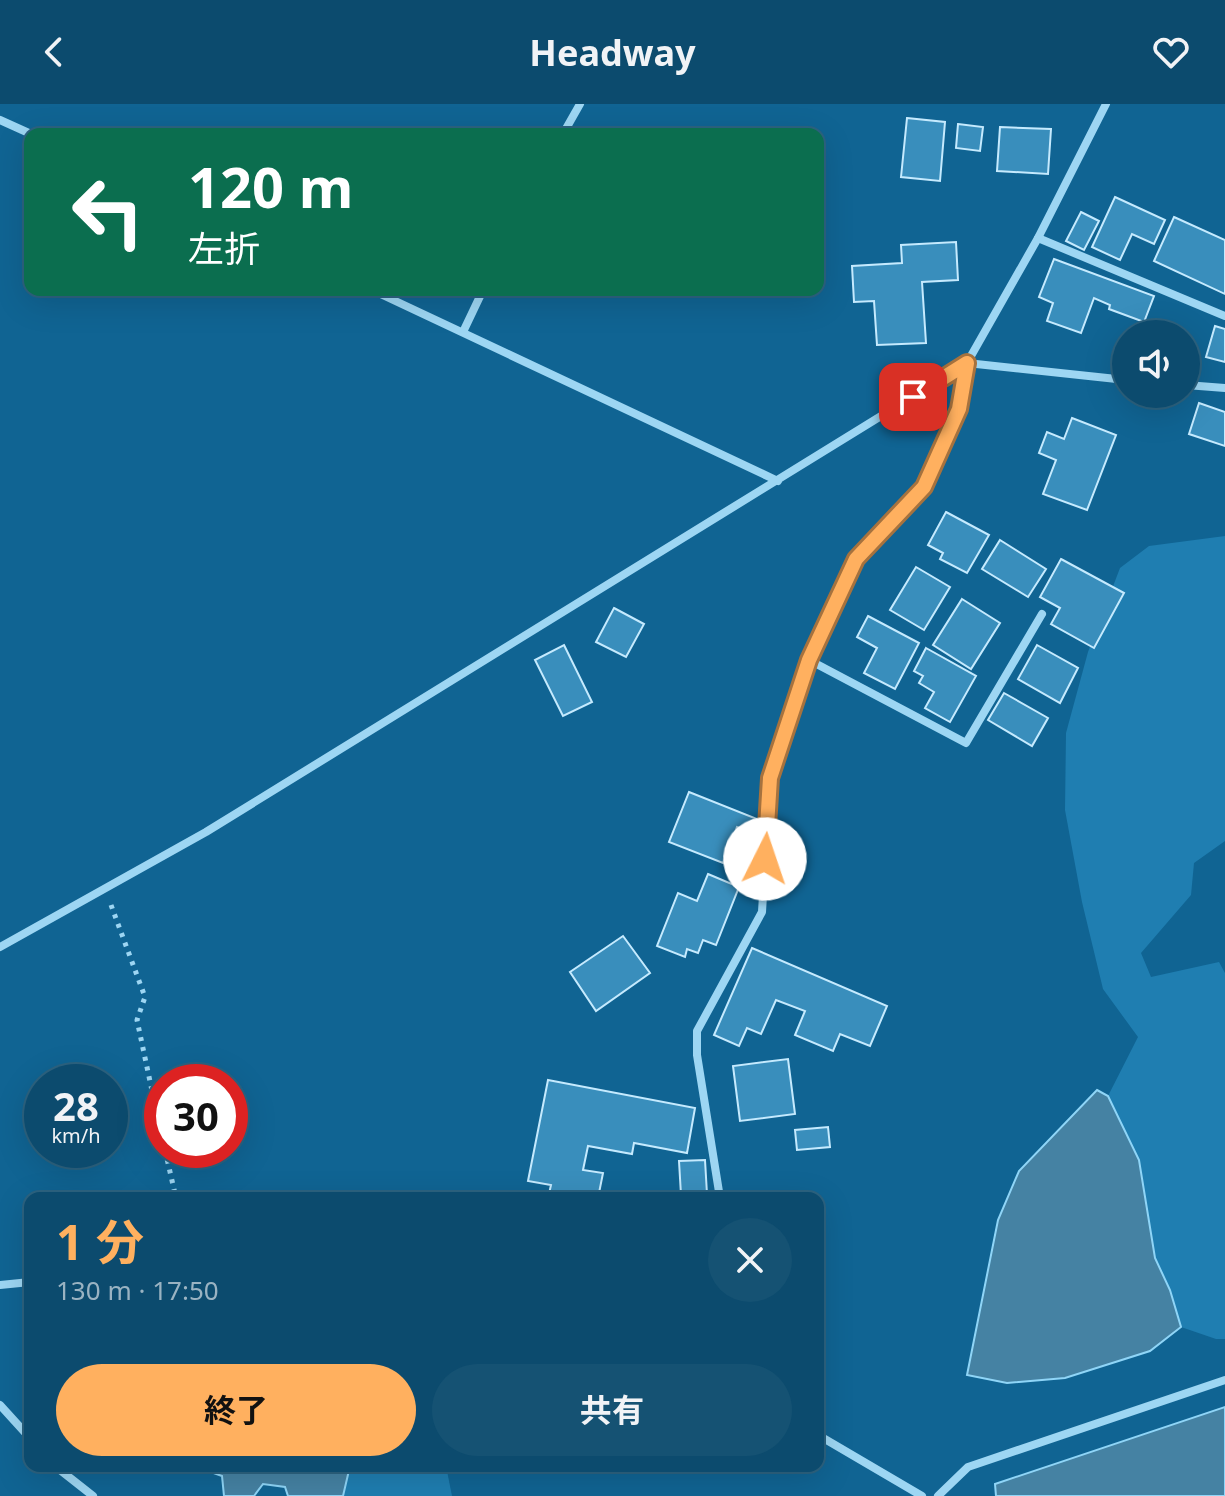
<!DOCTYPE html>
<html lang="ja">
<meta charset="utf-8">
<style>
:root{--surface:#0c4b6e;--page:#155273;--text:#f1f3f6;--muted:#9ab3c2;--line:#2c6381;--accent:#ffb05f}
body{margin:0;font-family:"Noto Sans","Noto Sans JP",sans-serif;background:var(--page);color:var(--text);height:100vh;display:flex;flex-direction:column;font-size:30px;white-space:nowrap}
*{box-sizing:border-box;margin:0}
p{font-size:26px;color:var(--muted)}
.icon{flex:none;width:44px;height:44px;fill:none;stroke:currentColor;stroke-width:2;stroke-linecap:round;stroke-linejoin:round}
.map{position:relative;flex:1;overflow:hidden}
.panel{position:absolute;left:24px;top:1088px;width:800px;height:280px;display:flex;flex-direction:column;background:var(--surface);border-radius:16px;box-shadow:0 8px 32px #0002,0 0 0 2px var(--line)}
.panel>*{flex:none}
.banner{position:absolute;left:24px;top:24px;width:800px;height:168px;border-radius:16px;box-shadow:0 8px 32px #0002,0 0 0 2px var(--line);background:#0b6e4f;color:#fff;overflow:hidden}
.buttons{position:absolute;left:1112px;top:216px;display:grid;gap:16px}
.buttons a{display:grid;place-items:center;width:88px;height:88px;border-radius:50%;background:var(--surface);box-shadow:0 8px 32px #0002,0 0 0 2px var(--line);font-size:40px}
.speed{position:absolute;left:24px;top:960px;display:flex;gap:16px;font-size:40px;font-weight:700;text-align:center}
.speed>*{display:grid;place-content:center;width:104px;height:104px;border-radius:50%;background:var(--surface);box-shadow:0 8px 32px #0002,0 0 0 2px var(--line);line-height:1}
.speed small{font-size:20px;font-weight:400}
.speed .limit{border:12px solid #d22;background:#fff;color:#111}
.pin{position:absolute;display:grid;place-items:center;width:68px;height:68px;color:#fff;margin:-34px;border-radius:16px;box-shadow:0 4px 12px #0006}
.me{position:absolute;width:88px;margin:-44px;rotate:4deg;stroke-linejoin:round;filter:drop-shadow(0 0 6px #0008)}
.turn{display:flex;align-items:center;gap:28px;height:168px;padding:0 32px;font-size:36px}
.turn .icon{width:104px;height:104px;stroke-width:2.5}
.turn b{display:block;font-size:56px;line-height:68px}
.round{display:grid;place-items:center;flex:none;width:84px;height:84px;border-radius:42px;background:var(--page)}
.summary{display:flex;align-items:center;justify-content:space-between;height:136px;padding:0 32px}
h1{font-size:48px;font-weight:700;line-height:60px;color:var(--accent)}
.button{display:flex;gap:16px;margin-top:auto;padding:16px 32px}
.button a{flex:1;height:92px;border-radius:48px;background:var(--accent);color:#111;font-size:32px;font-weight:700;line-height:92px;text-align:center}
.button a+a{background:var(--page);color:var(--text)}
header{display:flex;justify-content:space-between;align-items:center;height:104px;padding:0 32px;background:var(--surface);font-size:36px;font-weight:700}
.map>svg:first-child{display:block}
.green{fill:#1f7eb1}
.water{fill:#4582a3;stroke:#8fd5f7;stroke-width:2}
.building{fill:#398ebc;stroke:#c5eafe;stroke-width:2}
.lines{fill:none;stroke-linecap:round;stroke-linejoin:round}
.path{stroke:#9dd6f3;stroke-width:5;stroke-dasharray:4 6;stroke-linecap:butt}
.minor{stroke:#9dd6f3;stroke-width:8}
.route-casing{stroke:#a6723e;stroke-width:20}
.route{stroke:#ffb05f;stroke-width:14}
</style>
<header><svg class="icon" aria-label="back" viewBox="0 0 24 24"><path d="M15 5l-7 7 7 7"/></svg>Headway<svg class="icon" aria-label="heart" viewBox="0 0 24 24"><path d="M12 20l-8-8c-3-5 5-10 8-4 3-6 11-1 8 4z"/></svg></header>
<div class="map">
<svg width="1225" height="1392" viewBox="0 0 1225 1392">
<rect width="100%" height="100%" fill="#106493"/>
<g class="green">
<path d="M1225,432V737L1194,759L1191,791L1141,849L1151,873L1219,858L1225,869V1235H1216L1181,1223L1170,1186L1155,1154L1139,1056L1108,992L1138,933L1103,885L1082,798L1065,706L1066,629L1088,548L1120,464L1149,442Z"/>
<path d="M350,1362H446L452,1392H343Z"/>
</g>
<g class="water">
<path d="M1097,986L1108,992L1139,1056L1155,1154L1170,1186L1181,1223L1150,1247L1065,1274L1007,1279L967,1271L998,1116L1019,1067Z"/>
<path d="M1225,1303V1392H996L995,1380Z"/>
<path d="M194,1362H350L343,1392H288L285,1383L263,1380L254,1392H224L222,1372Z"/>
</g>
<g class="building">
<path d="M907,14L945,18L940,77L901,73Z"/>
<path d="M958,20L983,23L980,47L956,44Z"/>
<path d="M1000,23L1051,25L1048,70L997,67Z"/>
<path d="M1115,93L1165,116L1154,140L1132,130L1120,156L1092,143Z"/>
<path d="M1081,108L1099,117L1084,146L1066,137Z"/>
<path d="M1174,113L1225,136V190L1154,157Z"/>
<path d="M956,138L958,176L922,178L926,239L877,241L874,197L854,198L852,162L902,159L901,141Z"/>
<path d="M1054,155L1154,192L1144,218L1109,205L1110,201L1094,194L1081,229L1047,217L1053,199L1039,193Z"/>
<path d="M1215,222L1225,225V258L1206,253Z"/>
<path d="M1199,299L1225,308V342L1189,330Z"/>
<path d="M1072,314L1116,331L1087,406L1043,390L1056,356L1039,349L1047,328L1064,335Z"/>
<path d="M946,408L989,431L967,469L940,455L943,449L928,441Z"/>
<path d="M1000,436L1046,465L1028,493L982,465Z"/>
<path d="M1061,455L1124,489L1094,544L1051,520L1060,504L1040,493Z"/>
<path d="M916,463L950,483L924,526L890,506Z"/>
<path d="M962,495L1000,519L971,565L933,541Z"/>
<path d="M614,504L644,520L626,553L596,538Z"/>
<path d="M868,512L919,539L895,585L864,569L877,544L857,533Z"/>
<path d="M564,541L592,598L563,612L535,556Z"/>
<path d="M1037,541L1078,564L1060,599L1018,575Z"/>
<path d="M926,544L976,572L950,618L925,604L934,588L919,579L923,572L914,567Z"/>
<path d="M1004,589L1048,614L1032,642L988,616Z"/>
<path d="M689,688L757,715L752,728L737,723L723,759L669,738Z"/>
<path d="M708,770L739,783L716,841L703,836L698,849L687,845L685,853L657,842L678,789L697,797Z"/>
<path d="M623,832L650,869L596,907L570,868Z"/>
<path d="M752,844L887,902L870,942L840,930L833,947L795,931L805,907L776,896L761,930L747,924L739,942L714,931Z"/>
<path d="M788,955L795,1010L740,1017L733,962Z"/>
<path d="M548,976L695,1004L687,1049L634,1039L632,1050L588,1042L583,1066L603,1069L598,1094H548L551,1081L528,1077Z"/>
<path d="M828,1023L830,1043L797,1046L795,1026Z"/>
<path d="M705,1056L707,1090L681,1091L679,1057Z"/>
</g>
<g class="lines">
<g class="path">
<path d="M111,801L145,893L137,916L162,1034"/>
<path d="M165,1046L176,1094"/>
</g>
<g class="minor">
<path d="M0,16L31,30"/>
<path d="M563,30L580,0"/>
<path d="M1038,134L1225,212"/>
<path d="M372,186L778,377"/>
<path d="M463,228L483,186"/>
<path d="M1186,281L1225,284"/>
<path d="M809,556L966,639L1042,510"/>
<path d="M0,843L206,728L967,259L1126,276"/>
<path d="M720,1094L697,951V927L762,808L770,674L809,556L856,455L924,383L959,305L967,259L1038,134L1106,0"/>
<path d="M0,1181L30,1178"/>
<path d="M0,1301L30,1334"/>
<path d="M818,1331L922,1392"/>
<path d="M55,1362L93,1392"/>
<path d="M938,1392L968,1363L1225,1276"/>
</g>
</g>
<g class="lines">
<g class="route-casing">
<path id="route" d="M765,755L770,674L809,556L856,455L924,383L959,305L967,259L913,293"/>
</g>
<use href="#route" class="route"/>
</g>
</svg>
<div class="buttons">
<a><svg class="icon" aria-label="sound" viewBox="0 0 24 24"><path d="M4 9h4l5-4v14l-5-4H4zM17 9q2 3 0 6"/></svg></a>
</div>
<div class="speed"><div>28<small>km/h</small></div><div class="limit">30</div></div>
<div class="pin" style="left:913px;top:293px;background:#d93025"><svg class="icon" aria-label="arrive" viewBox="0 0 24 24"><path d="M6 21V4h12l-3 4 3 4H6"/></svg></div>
<svg class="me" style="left:765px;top:755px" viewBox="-20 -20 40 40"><circle r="19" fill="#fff"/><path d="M0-13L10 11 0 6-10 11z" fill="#ffb05f"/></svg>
<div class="banner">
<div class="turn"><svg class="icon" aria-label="left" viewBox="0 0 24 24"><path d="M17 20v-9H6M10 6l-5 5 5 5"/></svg><div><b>120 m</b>左折</div></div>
</div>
<section class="panel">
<div class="summary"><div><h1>1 分</h1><p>130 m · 17:50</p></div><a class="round"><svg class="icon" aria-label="close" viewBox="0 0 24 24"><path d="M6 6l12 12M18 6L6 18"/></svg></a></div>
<div class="button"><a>終了</a><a>共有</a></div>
</section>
</div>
